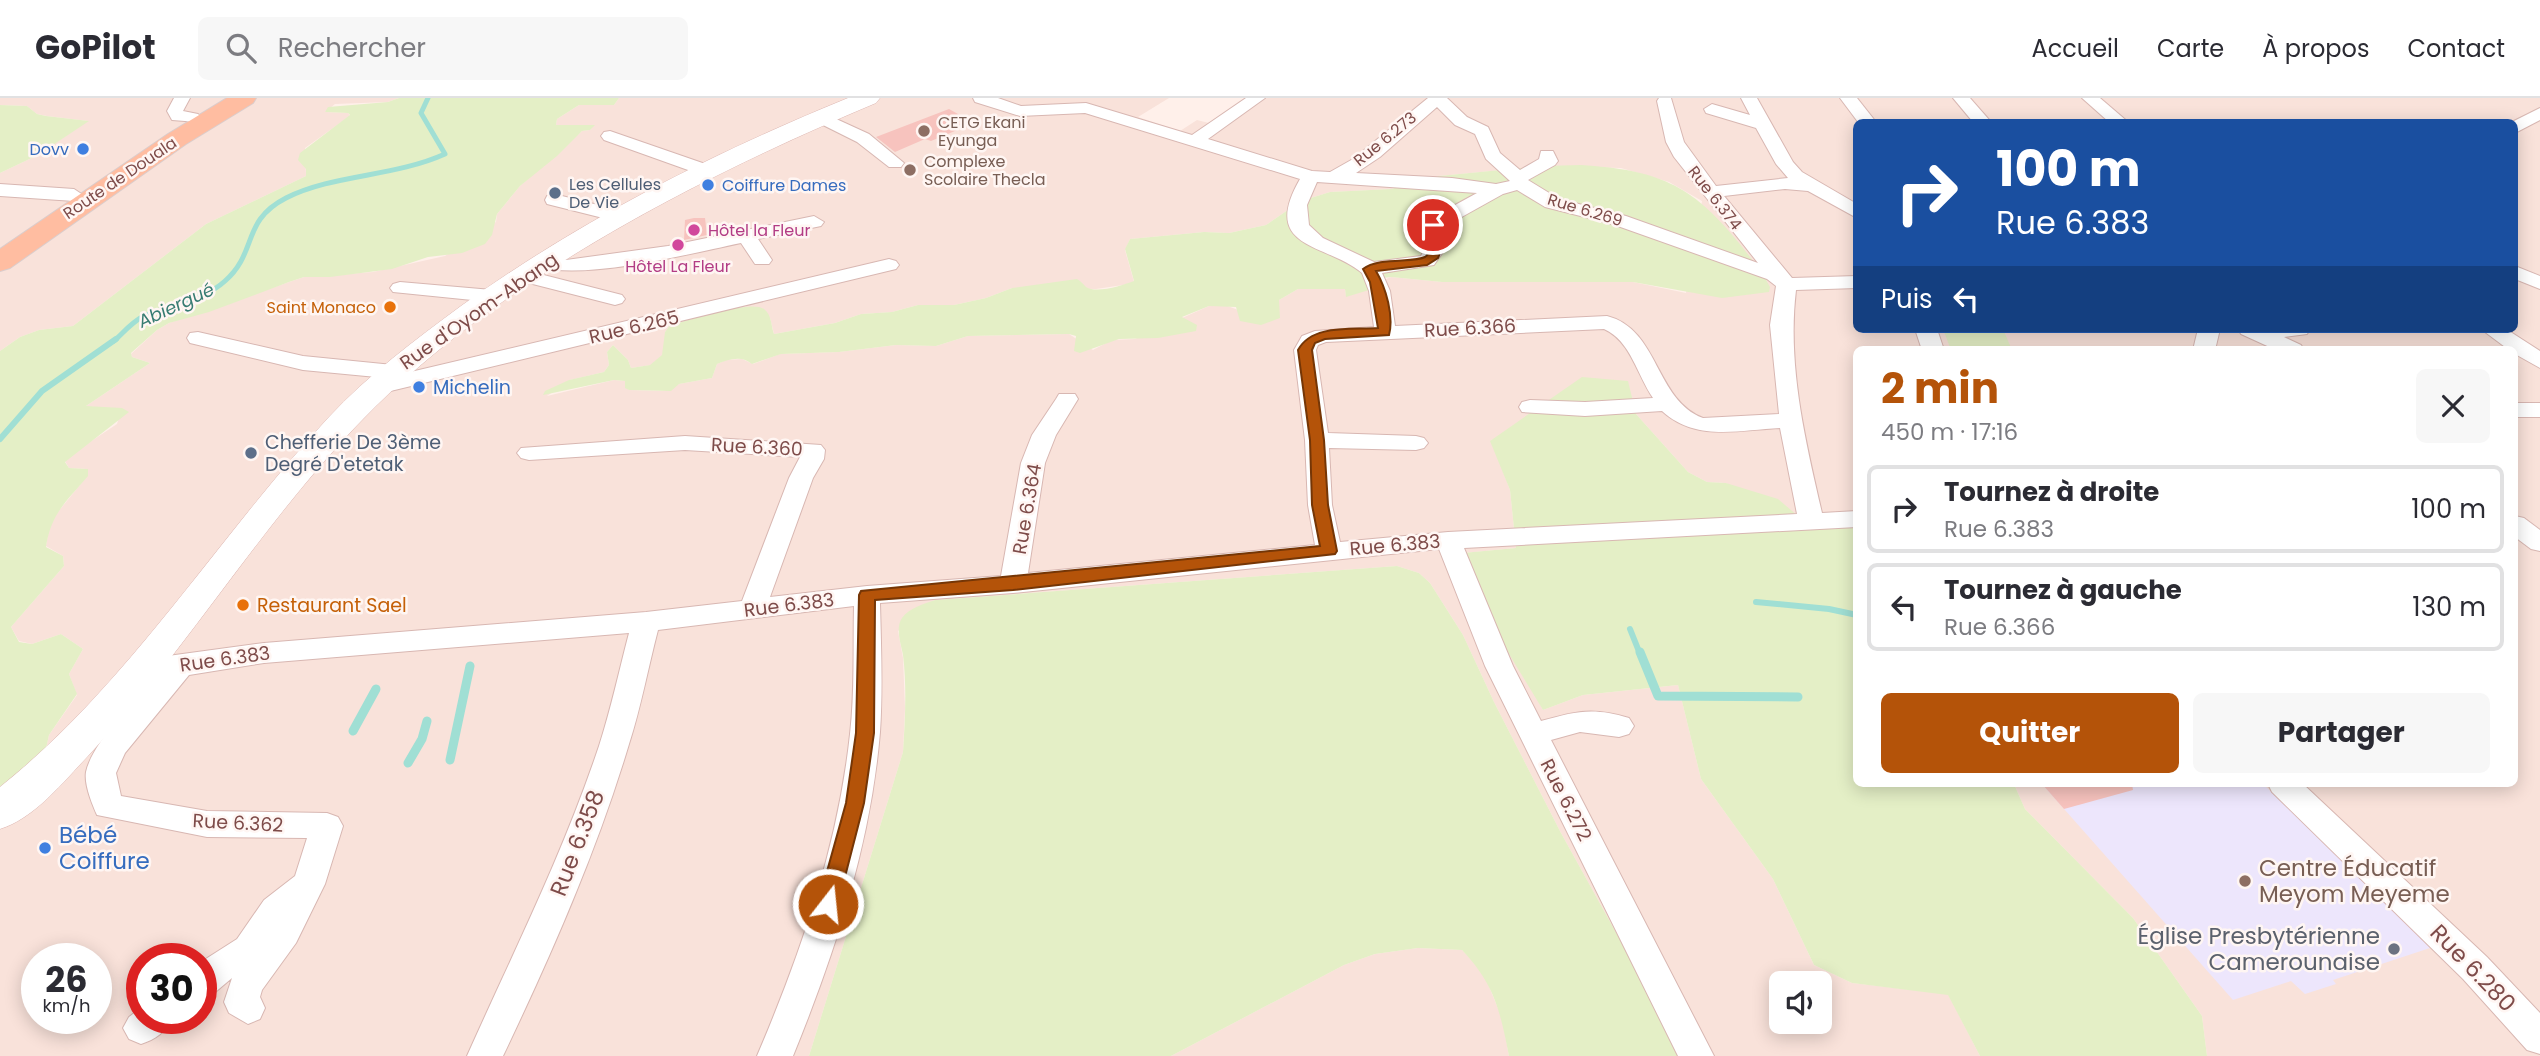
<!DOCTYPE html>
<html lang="fr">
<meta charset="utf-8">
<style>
:root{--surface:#fff;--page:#f7f7f7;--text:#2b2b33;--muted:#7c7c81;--line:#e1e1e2;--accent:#b45309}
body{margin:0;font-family:Poppins,sans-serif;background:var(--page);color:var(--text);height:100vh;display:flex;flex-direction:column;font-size:26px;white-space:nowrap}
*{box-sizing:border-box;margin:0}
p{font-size:23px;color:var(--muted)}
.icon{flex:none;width:38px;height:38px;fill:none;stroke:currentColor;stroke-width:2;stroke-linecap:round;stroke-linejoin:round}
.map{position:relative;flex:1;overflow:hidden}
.drawer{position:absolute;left:1853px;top:248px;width:665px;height:441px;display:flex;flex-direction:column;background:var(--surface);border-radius:10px;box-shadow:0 4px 18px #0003}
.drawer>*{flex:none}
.guide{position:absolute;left:1853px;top:21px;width:665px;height:214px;border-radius:10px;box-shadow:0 4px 18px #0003;background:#1a4fa0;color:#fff;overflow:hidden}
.fabs{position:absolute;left:1769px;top:873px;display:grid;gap:14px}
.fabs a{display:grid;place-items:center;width:63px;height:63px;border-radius:10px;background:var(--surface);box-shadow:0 4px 18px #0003;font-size:35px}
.speed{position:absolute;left:21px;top:845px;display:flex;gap:14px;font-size:35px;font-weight:700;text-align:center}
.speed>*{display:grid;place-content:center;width:91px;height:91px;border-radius:50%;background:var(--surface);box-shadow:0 4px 18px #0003;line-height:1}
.speed small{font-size:18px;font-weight:400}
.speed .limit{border:10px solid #d22;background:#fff;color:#111}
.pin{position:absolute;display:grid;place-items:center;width:60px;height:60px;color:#fff;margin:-30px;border:4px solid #fff;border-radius:50%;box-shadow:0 2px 7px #0007}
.me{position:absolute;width:77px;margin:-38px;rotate:16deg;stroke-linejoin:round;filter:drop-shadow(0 0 5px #0008)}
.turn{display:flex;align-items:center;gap:24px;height:147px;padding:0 28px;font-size:32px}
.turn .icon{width:91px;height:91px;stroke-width:2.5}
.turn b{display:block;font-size:49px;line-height:60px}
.then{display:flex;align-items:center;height:66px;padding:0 28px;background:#0003;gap:14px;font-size:26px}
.round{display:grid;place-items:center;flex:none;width:74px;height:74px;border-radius:10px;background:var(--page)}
.summary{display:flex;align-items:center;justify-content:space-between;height:119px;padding:0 28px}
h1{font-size:42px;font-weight:700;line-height:52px;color:var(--accent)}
.button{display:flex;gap:14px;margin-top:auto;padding:14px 28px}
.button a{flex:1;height:80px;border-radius:10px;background:var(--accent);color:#fff;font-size:28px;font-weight:700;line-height:80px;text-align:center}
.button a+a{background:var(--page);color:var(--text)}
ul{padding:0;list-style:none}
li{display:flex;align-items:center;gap:21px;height:88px;margin:0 14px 10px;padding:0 14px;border:4px solid var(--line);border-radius:10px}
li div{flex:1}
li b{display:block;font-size:26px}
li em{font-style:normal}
header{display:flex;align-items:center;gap:42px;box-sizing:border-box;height:98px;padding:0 35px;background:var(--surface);border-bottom:2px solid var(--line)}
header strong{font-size:33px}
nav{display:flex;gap:38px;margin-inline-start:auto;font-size:24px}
.search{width:490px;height:63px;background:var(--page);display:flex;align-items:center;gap:18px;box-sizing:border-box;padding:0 24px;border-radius:10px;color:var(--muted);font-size:26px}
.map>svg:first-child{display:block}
.residential{fill:#f9e2da;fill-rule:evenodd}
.education{fill:#ede6fc}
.green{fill:#e4efc6}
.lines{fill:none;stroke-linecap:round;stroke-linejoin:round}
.stream-far2{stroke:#a0dfd4;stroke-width:5}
.stream-far1{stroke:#a0dfd4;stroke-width:6}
.stream{stroke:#a0dfd4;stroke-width:9}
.building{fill:#f7c3be}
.street-casing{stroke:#d8b7b2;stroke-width:2}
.secondary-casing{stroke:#ddb7b2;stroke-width:1}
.primary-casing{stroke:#dbcdcc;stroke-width:2}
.street{fill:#fff;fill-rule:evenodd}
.secondary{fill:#fff;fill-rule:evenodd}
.primary{fill:#ffbda1;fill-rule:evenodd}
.route{fill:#b45309;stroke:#753606;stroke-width:2}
.education-dot{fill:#8d6e63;stroke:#fff6f3;stroke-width:2.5}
.shop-dot{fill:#3f7fe0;stroke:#fff6f3;stroke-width:2.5}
.service-dot{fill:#5c6f8a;stroke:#fff6f3;stroke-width:2.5}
.hotel-dot{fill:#d1479c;stroke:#fff6f3;stroke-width:2.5}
.food-dot{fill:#e8710a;stroke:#fff6f3;stroke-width:2.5}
.worship-dot{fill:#6b7280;stroke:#fff6f3;stroke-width:2.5}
.labels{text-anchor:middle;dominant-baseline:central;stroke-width:5;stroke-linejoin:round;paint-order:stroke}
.far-education-label{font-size:16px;fill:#785e54;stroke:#fff6f3;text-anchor:start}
.far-street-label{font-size:16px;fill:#7e4b49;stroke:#fff6f3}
.far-shop-label{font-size:16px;fill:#366cbe;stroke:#fff6f3;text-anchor:end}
.far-service-label{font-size:16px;fill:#4e5e75;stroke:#fff6f3;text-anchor:start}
.far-hotel-label{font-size:16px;fill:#b23c85;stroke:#fff6f3;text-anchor:start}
.far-food-label{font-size:16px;fill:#c56008;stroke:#fff6f3;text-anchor:end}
.far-water-label{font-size:18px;font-style:italic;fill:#377c72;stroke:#fff6f3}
.street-label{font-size:19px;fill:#7e4b49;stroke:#fff6f3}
.shop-label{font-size:19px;fill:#366cbe;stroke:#fff6f3;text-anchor:start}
.service-label{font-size:19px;fill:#4e5e75;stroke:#fff6f3;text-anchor:start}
.food-label{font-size:19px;fill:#c56008;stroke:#fff6f3;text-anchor:start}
.near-shop-label{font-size:23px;fill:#366cbe;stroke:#fff6f3;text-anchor:start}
.near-street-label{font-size:23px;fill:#7e4b49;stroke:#fff6f3}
.near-education-label{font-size:23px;fill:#785e54;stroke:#fff6f3;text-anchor:start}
.near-worship-label{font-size:23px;fill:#5b616d;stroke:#fff6f3;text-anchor:end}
</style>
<header>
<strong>GoPilot</strong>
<div class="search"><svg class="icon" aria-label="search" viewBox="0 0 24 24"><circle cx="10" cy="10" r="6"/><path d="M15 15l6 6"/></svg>Rechercher</div>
<nav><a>Accueil</a><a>Carte</a><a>À propos</a><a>Contact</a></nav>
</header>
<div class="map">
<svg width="2540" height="958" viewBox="0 0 2540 958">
<rect width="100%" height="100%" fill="#fff0ea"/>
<g class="residential">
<path d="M0,0H399L388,4L335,6L325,14L348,15L350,18L305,50L306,78L206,126L73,228L39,232L20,239L0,253V75L38,57L88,23L47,18L37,16L27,8L0,7Z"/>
<path d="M619,0H1169L1138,19L1180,33L1197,22L1209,25L1222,21L1251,0H2540V958H2207L2202,918L2133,820L2025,711L2014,686H2515V252H1857V429L1812,430L1726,385L1707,384L1688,374L1636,316L1491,342L1510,392L1516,450L1464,455L1543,612L1583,597L1678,587L1701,681L1773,781L1814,867L1852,885L1948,896L1980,958H1678L1650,896L1561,735L1494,604L1463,537L1430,485L1419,475L1397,468L935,502L898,533L903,560L905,610L903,654L809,958H0V700L44,660L49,637L77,597L69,576L83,551L61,536L32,546L19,543L11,529L64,468L63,458L46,448L48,437L53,420L88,377V371L69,370L65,363L75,354L117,326L122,310H86V308L150,265L132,259L131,256L157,232L169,225L304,179L373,174L445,158L496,124L497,116L520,88L582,33L590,32L594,27L567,29L556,27L557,21L579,7H614ZM1857,24H2515V231H1857ZM1543,68L1621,70L1669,84L1702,103L1686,195L1633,184H1442L1391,179L1346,198L1345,191L1310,190L1298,191L1279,202L1278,207L1238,212L1225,207L1209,208L1135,241L1112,242L1093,252L1069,236L968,238L936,248L896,247L839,254L780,256L753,266L742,261L726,262L717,266L712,280L679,286L663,293L629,292L625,283L614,282L547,298L570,282L604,274L609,267L607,254L613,247L628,262L631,270L651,267L662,258L665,252V234L670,227L745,208L770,220L774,236L835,225L861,216L892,214L918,207H954L986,200L1012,190L1096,191L1123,187L1134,184L1125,152L1130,141L1204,134L1229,135L1266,127L1301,103L1330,94L1391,91L1439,78ZM37,861H96V920H37ZM142,861H201V920H142ZM1782,886H1820V924H1782Z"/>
<path d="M1418,850L1462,852L1483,874L1502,920L1509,958H1171L1344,867L1375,856Z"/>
</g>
<path class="education" d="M2042,686H2263L2433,849L2333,882L2336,886L2305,896L2291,883L2233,902Z"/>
<g class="green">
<path d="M399,0H619L614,7H579L557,21L556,27H595L590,32L582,33L557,58L520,88L497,116L492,137L485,146L462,155L428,159L392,171L330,179H304L289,184L209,214L169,225L157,232L131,255L132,259L150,265L86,308L122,310L129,314L65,364L69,370L88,371V378C67,403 51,415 46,449L63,458L64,468L11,529L19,544L32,546L61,536L83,551L69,576L77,596L49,637L44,660L0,700V253L20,239L39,232L73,228L206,126L306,78V71L298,62L300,55L350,17L348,15L325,14L328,9L388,4Z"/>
<path d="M0,7L27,8L37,16L46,18L89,23L38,57L0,75Z"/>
<path d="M1581,67C1656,72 1691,85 1739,145C1750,159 1762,173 1770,189L1769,194L1722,200L1633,184H1442L1391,179L1383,180L1369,192L1346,199L1345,191H1298L1279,202L1280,220L1261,227L1240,223L1236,209L1209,208L1182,219L1197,227L1196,233L1158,240L1119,241L1080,255L1074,253L1076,238L1069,236L968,238L936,248L896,247L839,254L781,256L752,266C742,257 729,261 717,266L712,280L679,286L671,293L629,292L625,290V283L614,282L543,297L545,293L569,282L604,274L609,267L607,254L613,247L628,262L631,270L650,267L662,257L665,234L670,227C688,223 750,201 764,211C772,217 771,228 774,236L835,225L861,216L892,214L918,207H954L986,200L1012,190L1077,181C1081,183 1083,186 1086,189C1097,196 1123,187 1134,183L1125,151L1130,141L1204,134L1229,135L1266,127L1301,103L1330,94L1391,91L1439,78L1542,68Z"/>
<path d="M1943,231H2003L2012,252H1951Z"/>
<path d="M1582,279L1628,283L1636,316L1688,374L1707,384L1726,385L1778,401L1812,430L1857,429V686H2014L2025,711L2133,820L2202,918L2207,958H1980L1948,897L1852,885L1814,867L1773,781L1701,681L1678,587L1583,597L1543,612L1506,551L1463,455L1516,450L1510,392L1490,343Z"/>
<path d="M1397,468L1419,475L1430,485L1463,537L1494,604L1561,735L1650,896L1678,958H1509C1500,913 1495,887 1462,852L1418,850L1375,856L1344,867L1171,958H809L903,654C905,622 907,589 903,557C901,546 895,530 902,520C909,510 924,506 935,502Z"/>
</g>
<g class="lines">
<path class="stream-far2" d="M114,243C123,235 131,225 142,219C169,206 202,204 225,183C258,154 241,123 286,100C334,76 394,79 445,56L421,15L428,0"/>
<g class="stream-far1">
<path d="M0,341L42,293L116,241"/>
<path d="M1756,504L1829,511L1857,517"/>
<path d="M1630,531L1640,556"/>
</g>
<g class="stream">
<path d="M1640,554L1658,598L1798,599"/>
<path d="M353,633L376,591"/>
<path d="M450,662L470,568"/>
<path d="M408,665L422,641L427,623"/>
</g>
</g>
<g class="building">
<path d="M949,11L974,25L931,43L925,41L895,54L876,39Z"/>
<path d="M694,120H705L707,137L684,142L685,122Z"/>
<path d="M2042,686H2132L2133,692L2064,711Z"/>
</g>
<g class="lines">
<g class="street-casing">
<g id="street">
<path d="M174,0H190L183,13L198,16L201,20L198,24L172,22L167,13Z"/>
<path d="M973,0H998L1021,8L1086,5L1192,37L1246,0H1265L1208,41L1312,73L1330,74L1353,61L1428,0H1447L1467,19L1488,29L1500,55L1520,72L1539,61L1541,53H1553L1558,63L1555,67L1528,82L1559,101L1626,118L1758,165L1674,59L1666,44L1657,3L1659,0H1671L1684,44L1716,88L1788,80L1776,66L1756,30L1706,15L1704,11L1712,6L1750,17L1741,0H1757L1793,64L1802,74L1857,106V120L1808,93L1785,91L1724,98L1792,180L1857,178V190L1796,192C1787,266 1805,342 1822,415L1857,413V429L1464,450L1513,568L1541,623C1576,613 1594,609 1629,620L1634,628L1629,636L1619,639L1580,634L1551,642L1714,958H1678L1485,568L1439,451L1013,495L880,505C881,548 883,591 880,634C871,745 835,855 793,958H757C801,855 838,748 850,636C855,594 853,550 854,508L658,532C648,570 641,609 629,646C597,753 551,857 503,958H467C513,855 563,756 599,648C611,611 619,573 629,535L264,565L189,577L125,655L116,675L121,698L207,713L327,715L338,719L343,728L325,786L296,845L262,892L260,899L265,910L260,921L248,926L229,915L224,904L232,880L213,896L201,900V864L237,841L264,802L295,778L307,740L207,739L97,717C92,706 84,686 86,674C92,645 135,603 154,580L131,577L127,570L131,563L264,545L646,514L742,503L789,380L800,359L685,352L529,362L521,360L517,355L521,350L685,338L821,347L825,352L824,361L813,380L770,499L867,488L1001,478L1021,365L1032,337L1056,301L1059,296H1075L1078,301L1056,337L1045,365L1028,475L1315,447L1308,407L1305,342L1294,252L1302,238L1315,233L1374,229L1369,193L1362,175C1327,145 1259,152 1300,81L1085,15L1020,18L975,4ZM1437,9L1455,27L1475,36L1486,61L1510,83L1496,86L1452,80L1356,75L1380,59ZM1317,84L1477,95L1426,123C1419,134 1428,147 1421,158L1374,164L1323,140L1309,127L1307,107ZM1517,92L1545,109L1612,126L1767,181L1776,188L1770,227L1779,316L1703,320C1655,302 1659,231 1607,218L1395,228L1390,193L1382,175L1434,167L1443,154L1442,130L1503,96ZM1604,231C1631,243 1637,277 1653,300L1585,304L1530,302L1522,304L1519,309L1522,314L1585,318L1662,313C1696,344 1738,332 1780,330L1797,416L1448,434L1340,444L1332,407L1329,350L1416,352L1424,350L1428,345L1424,340L1416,338L1328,335L1316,252L1318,247L1326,244Z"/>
<path d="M1840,0H1857L1876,24H1858Z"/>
<path d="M1953,0H1970L1991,24H1973Z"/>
<path d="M2082,0H2100L2128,24H2109Z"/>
<path d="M2540,10V22L2515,35V24H2512Z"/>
<path d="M821,14L869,36L904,65L901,69H889L857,44L815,23L812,19Z"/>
<path d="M610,33L714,69L717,73L714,77H702L604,42L601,38L604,34Z"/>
<path d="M0,86L74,91L83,97L74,103L0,98Z"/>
<path d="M554,96L626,114L629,118L619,124L547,106L545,102L547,98Z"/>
<path d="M814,118L824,124L821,128L758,141L772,162L769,166H755L741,145C688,156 588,182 538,169L535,165L538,161L566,162L668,148Z"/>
<path d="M889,161L896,163L899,167L896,171L378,296L370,294L367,289L370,284L387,280L303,272L190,245L187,240L190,235L198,234L303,258L393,267L401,269L404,274L402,276Z"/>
<path d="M2515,168L2540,178V191L2515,181Z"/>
<path d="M524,172L622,197L625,201L622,205L615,207L517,182L514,178L517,174Z"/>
<path d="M400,184L492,192L499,194L502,198L499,202L492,204L393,194L390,190L393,186Z"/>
<path d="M1915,231H1937L1944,252H1922Z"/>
<path d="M2198,231H2220L2215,252H2193Z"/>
<path d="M2238,231H2310L2307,236L2284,239L2301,247L2304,252H2276L2241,236Z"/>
<path d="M2481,231H2506L2540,253V270L2515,256V252H2509Z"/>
<rect x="2515" y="305" width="25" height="14"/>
<path d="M2515,418L2524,420L2540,432V453L2531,451L2515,439Z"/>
<path d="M2268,686H2303L2487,859L2540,915V956L2527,952L2463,881L2272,694Z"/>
<path d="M142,909V920H171C165,935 156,941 141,946L129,941L123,930L129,919Z"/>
</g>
</g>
<g class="secondary-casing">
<path id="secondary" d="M848,0H880L876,5C702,78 512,175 376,308C269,413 191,548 88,658C63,684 35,720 0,731V689C129,586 217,440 329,319C368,277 415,242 461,208C581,122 711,56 848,0Z"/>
</g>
<g class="primary-casing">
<path id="primary" d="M227,0H256L253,5L186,46L10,170L0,173V151L168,36Z"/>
</g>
<use href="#street" class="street"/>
<use href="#secondary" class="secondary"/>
<use href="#primary" class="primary"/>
</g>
<path class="route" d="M1429,125L1439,127C1435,138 1444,148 1438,160L1427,167L1376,173C1386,190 1394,218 1389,237L1325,241L1315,245L1312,252L1324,342L1328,407L1337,453L1335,456L1013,492L875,502L874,635L864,705L838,806L835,812L828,814L821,812L818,806L846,705L856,635L859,497L861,493L1320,448L1312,407L1310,342L1298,252C1312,226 1351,232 1378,230L1370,184L1363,171C1378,159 1414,165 1425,159C1433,154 1428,139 1426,132Z"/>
<g class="education-dot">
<circle cx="924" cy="33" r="7"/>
<circle cx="910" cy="72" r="7"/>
<circle cx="2245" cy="783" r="7"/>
</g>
<g class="shop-dot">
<circle cx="83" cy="51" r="7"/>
<circle cx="708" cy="87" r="7"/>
<circle cx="419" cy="289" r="7"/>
<circle cx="45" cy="750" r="7"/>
</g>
<g class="service-dot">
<circle cx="555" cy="95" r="7"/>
<circle cx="251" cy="355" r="7"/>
</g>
<g class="hotel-dot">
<circle cx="694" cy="132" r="7"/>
<circle cx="678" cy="147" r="7"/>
</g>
<g class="food-dot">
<circle cx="390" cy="209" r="7"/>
<circle cx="243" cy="507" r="7"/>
</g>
<circle class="worship-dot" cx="2394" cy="851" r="7"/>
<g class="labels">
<g class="far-education-label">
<text x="938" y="24">CETG Ekani<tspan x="938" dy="18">Eyunga</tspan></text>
<text x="924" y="63">Complexe<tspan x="924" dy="18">Scolaire Thecla</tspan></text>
</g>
<g class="far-street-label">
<text transform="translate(1385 41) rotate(-39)">Rue 6.273</text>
<text transform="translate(120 80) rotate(-34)">Route de Douala</text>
<text transform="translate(1715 100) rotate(52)">Rue 6.374</text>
<text transform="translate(1585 112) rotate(17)">Rue 6.269</text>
</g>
<g class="far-shop-label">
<text x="69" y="51">Dovv</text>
<text x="722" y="87" text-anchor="start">Coiffure Dames</text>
</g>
<g class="far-service-label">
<text x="569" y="86">Les Cellules<tspan x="569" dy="18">De Vie</tspan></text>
</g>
<g class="far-hotel-label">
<text x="708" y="132">Hôtel la Fleur</text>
<text x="678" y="168" text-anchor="middle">Hôtel La Fleur</text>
</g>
<g class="far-food-label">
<text x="376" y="209">Saint Monaco</text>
</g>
<g class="far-water-label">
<text transform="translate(176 207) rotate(-25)">Abiergué</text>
</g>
<g class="street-label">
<text transform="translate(479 213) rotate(-35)">Rue d'Oyom-Abang</text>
<text transform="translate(634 229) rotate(-13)">Rue 6.265</text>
<text transform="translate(1470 230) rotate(-3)">Rue 6.366</text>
<text transform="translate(757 349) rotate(3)">Rue 6.360</text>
<text transform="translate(1027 411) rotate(-80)">Rue 6.364</text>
<text transform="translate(1395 447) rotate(-5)">Rue 6.383</text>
<text transform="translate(789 507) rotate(-7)">Rue 6.383</text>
<text transform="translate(225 561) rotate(-8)">Rue 6.383</text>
<text transform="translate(1566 702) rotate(63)">Rue 6.272</text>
<text transform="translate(238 725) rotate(3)">Rue 6.362</text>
</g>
<g class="shop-label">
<text x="433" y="289">Michelin</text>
</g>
<g class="service-label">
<text x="265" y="344">Chefferie De 3ème<tspan x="265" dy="22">Degré D'etetak</tspan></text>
</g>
<g class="food-label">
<text x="257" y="507">Restaurant Sael</text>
</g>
<g class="near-shop-label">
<text x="59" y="737">Bébé<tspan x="59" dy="26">Coiffure</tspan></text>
</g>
<g class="near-street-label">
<text transform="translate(577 745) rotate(-69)">Rue 6.358</text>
<text transform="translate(2473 870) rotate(46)">Rue 6.280</text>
</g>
<g class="near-education-label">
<text x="2259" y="770">Centre Éducatif<tspan x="2259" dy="26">Meyom Meyeme</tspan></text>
</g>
<g class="near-worship-label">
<text x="2380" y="838">Église Presbytérienne<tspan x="2380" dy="26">Camerounaise</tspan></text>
</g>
</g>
</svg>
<div class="fabs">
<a><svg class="icon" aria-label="sound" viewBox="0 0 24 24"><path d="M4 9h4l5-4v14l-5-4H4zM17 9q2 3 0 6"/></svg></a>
</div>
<div class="speed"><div>26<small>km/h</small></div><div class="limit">30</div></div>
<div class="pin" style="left:1433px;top:127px;background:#d93025"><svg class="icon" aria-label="arrive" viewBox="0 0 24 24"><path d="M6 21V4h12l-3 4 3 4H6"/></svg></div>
<svg class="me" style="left:828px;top:806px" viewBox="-20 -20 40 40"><circle r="17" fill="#b45309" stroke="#fff" stroke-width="3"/><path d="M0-11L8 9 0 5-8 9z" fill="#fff"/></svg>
<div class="guide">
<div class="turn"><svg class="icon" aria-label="right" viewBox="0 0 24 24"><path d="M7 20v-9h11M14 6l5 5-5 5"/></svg><div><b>100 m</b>Rue 6.383</div></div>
<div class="then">Puis<svg class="icon" aria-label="left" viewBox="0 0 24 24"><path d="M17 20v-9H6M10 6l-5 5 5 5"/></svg></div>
</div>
<section class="drawer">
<div class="summary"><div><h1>2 min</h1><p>450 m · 17:16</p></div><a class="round"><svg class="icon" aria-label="close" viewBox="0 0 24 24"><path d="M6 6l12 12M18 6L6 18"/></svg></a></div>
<ul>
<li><svg class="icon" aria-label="right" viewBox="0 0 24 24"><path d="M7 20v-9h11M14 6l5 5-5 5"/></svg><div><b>Tournez à droite</b><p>Rue 6.383</p></div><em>100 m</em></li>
<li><svg class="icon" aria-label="left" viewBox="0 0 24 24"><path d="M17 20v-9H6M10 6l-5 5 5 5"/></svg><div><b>Tournez à gauche</b><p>Rue 6.366</p></div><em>130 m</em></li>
</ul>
<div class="button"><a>Quitter</a><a>Partager</a></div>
</section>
</div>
